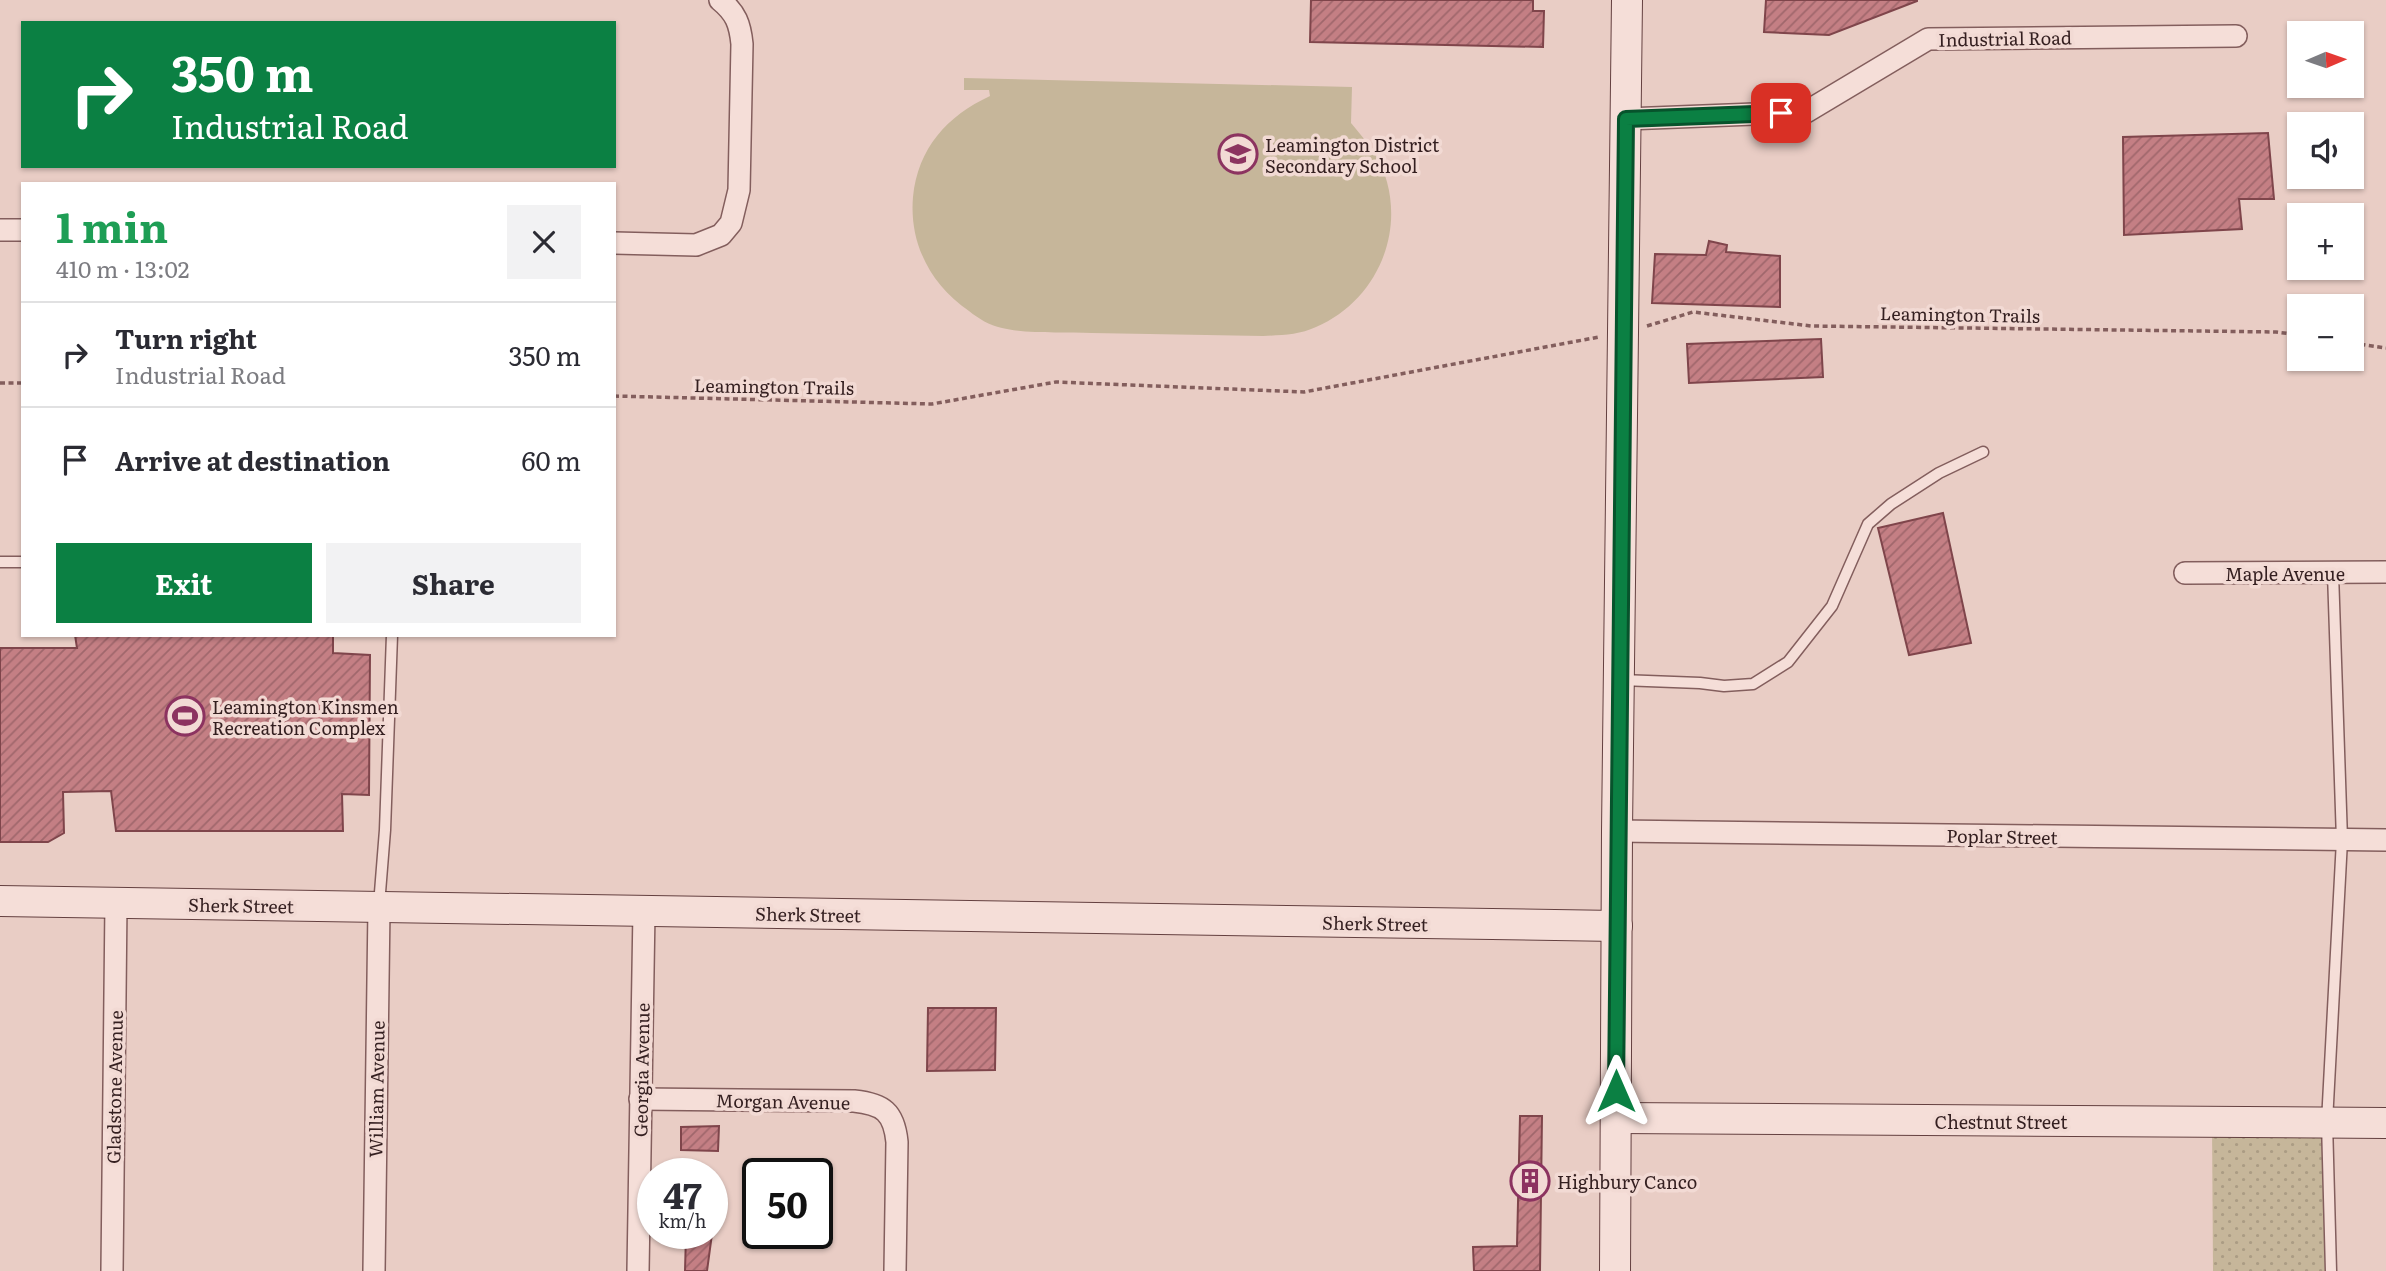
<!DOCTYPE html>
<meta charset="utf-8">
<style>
:root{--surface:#fff;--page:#f2f2f3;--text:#2b2b33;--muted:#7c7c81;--line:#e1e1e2;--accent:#0b8043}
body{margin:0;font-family:Literata,serif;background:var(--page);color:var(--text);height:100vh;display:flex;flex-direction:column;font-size:26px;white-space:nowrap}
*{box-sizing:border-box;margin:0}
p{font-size:23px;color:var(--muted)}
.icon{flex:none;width:38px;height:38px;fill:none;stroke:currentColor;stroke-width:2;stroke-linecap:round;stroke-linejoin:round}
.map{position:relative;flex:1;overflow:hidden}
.side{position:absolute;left:21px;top:182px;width:595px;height:455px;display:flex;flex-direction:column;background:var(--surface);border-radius:0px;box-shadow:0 2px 5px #0004}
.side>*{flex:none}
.guide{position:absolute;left:21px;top:21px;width:595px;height:147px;border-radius:0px;box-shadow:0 2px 5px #0004;background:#0b8043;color:#fff;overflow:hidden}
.needle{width:46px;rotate:88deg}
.buttons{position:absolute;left:2287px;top:21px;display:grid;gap:14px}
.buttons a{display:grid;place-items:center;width:77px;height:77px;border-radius:0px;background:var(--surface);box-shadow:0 2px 5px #0004;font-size:35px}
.speed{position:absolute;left:637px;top:1158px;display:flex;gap:14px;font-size:35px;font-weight:700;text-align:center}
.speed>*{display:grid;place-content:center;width:91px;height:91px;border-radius:50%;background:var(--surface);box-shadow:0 2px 5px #0004;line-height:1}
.speed small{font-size:18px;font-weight:400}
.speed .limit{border:4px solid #111;border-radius:10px;background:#fff;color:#111}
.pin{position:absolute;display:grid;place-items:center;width:60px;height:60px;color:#fff;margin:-30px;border-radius:14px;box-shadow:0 4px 10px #0006}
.me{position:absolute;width:77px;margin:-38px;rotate:0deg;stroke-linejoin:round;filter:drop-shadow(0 0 5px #0008)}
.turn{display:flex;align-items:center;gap:24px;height:147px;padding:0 35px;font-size:32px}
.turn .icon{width:91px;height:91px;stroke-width:2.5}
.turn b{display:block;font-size:49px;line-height:60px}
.round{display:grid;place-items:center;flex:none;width:74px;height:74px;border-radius:0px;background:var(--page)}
.head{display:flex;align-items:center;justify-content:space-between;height:119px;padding:0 35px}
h1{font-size:42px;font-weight:700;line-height:52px;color:#1e9e55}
.cta{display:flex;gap:14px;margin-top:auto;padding:14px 35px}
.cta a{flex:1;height:80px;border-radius:0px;background:var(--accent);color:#fff;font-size:28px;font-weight:700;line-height:80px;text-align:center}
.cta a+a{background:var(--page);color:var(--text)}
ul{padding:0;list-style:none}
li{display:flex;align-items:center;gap:21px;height:105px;padding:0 35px;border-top:2px solid var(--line)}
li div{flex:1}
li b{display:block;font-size:26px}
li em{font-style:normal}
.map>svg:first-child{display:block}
.park{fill:url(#park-dots)}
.pitch{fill:#c6b69a}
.building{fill:url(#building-hatch);stroke:#7f454b;stroke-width:2}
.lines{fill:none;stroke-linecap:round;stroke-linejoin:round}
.lane-casing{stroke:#835e5d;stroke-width:13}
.street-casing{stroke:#835e5d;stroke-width:24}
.secondary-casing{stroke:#644040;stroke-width:32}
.path{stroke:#835e5d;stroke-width:3.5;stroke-dasharray:5 3.5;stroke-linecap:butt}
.lane{stroke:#f5ded8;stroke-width:10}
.street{stroke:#f5ded8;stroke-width:21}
.secondary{stroke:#f5ded8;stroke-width:30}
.route-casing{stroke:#07532c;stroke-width:18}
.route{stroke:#0b8043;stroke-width:12}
.labels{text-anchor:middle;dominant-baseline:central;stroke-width:7;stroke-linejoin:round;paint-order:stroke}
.street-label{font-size:18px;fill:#341f20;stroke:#f2dad4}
.poi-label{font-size:18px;fill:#341f20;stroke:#f2dad4;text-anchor:start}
</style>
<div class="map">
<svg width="2386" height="1271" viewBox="0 0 2386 1271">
<defs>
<pattern id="park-dots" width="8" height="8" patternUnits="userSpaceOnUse" patternTransform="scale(1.75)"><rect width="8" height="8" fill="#c6b69a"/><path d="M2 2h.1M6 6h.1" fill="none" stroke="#ab9c84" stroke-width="1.8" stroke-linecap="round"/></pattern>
<pattern id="building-hatch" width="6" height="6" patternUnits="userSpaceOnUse" patternTransform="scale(1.75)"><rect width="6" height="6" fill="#c47f84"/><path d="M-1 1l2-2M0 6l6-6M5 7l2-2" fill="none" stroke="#a0676c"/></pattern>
</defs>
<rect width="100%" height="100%" fill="#e9cdc5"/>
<path class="park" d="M2327,1122L2329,1271H2213L2212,1123Z"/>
<path class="pitch" d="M964,78L1352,87L1351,123C1366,141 1381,158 1387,182C1403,241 1372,303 1316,327C1299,335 1282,335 1263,336C1206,335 1149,334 1092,333C1066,332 1027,334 1002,328C989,325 979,319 969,311C931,285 909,244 913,197C918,148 947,116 990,96L989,90H964Z"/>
<g class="building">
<path d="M1311,0H1533V11H1544L1543,47L1310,42Z"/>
<path d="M1766,0H1917V1L1829,35L1764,32Z"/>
<path d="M2268,133L2274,199H2239L2242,229L2124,235L2123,137Z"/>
<path d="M1709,241L1727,245L1726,252L1780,256V307L1652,303L1655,254L1706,255Z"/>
<path d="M1821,339L1823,377L1689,383L1687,344Z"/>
<path d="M1943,513L1971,643L1909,655L1878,528Z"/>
<path d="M75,635H333V653L370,655L369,795L342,794L343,831H116L111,791L63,792L64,833L48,842H0V648H77Z"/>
<path d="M928,1008H996L995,1070L927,1071Z"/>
<path d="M1520,1116H1542L1540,1271H1474L1473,1247L1517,1246Z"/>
<path d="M719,1126L718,1151L681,1150V1127Z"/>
<path d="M686,1234H712L707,1271H685Z"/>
</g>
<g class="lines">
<g class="lane-casing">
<g id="lane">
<path d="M0,562H23"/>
<path d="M1621,680L1700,683L1724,686L1753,684L1788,662L1832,606L1868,524L1891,504L1939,473L1983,452"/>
<path d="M379,905L385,830L392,635"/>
<path d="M2331,1271L2327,1122L2342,840L2333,573"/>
</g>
</g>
<g class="street-casing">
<g id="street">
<path d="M1626,119L1806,112L1928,39L2236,36"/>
<path d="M0,230H23"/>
<path d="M614,243L696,245L721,235L731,223L739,190L742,44C740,24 736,13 720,0"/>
<path d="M2185,573L2386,572"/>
<path d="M1617,831L2386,840"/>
<path d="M640,1099L854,1101C883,1104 894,1112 897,1142L895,1271"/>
<path d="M112,1271L116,903"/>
<path d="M374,1271L379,908"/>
<path d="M638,1271L644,911"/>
</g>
</g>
<g class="secondary-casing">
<g id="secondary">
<path d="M0,901L1617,926"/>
<path d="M1616,1118L2386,1123"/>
<path d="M1615,1271L1617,831L1627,0"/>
</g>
</g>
<g class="path">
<path d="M1647,326L1693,312L1811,326L2276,332L2300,335"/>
<path d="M2352,343L2386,348"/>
<path d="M0,383H23"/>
<path d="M614,396L932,404L1056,382L1304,392L1599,337"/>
</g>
<use href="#lane" class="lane"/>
<use href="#street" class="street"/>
<use href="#secondary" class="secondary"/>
</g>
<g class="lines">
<g class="route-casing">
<path id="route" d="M1616,1091L1626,119L1781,113"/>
</g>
<use href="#route" class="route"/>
</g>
<defs>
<g id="school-ring" transform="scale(2.0125)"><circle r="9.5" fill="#f2dad4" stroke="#8c3360" stroke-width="1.5"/><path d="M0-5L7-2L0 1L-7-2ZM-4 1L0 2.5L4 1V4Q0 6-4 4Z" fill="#8c3360"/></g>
<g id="stadium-ring" transform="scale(2.0125)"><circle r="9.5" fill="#f2dad4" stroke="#8c3360" stroke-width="1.5"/><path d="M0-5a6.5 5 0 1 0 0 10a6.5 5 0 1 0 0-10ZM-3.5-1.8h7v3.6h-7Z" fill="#8c3360"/></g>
<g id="building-ring" transform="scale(2.0125)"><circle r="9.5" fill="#f2dad4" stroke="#8c3360" stroke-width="1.5"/><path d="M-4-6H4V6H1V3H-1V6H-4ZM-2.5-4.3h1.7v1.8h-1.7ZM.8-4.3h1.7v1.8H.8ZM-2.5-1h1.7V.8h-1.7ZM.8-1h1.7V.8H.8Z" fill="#8c3360"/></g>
</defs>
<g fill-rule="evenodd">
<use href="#school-ring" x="1238" y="154"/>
<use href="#stadium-ring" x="185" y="716"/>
<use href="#building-ring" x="1530" y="1181"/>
</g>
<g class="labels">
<g class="street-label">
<text transform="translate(2005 38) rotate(-1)">Industrial Road</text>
<text transform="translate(1960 314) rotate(1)">Leamington Trails</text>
<text transform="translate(774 386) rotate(1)">Leamington Trails</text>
<text x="2285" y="573">Maple Avenue</text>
<text transform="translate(2002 836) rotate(1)">Poplar Street</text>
<text transform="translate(241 905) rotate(1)">Sherk Street</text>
<text transform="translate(808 914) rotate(1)">Sherk Street</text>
<text transform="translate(1375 923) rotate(1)">Sherk Street</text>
<text transform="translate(641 1070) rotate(-89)">Georgia Avenue</text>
<text transform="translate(114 1087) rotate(-89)">Gladstone Avenue</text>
<text transform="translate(376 1089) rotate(-89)">William Avenue</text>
<text transform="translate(783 1101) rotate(1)">Morgan Avenue</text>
<text x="2001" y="1121">Chestnut Street</text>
</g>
<g class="poi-label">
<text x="1265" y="144">Leamington District<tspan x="1265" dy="21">Secondary School</tspan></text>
<text x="212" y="706">Leamington Kinsmen<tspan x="212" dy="21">Recreation Complex</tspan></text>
<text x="1557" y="1181">Highbury Canco</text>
</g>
</g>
</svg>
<div class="buttons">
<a><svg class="needle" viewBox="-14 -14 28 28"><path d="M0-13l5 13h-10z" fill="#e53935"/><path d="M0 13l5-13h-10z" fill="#7c7c81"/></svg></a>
<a><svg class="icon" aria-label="sound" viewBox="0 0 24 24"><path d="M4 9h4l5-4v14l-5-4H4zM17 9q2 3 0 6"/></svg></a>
<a>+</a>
<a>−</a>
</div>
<div class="speed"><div>47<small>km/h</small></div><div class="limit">50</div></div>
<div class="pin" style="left:1781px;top:113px;background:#d93025"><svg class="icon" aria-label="arrive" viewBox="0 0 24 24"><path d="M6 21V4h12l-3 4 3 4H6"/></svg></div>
<svg class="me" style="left:1616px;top:1091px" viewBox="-20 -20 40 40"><path d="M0-17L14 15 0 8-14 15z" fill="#0b8043" stroke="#fff" stroke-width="4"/></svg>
<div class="guide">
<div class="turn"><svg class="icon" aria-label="right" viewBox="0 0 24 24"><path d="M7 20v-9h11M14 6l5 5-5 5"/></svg><div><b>350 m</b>Industrial Road</div></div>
</div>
<section class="side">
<div class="head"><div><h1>1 min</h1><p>410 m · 13:02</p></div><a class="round"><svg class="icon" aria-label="close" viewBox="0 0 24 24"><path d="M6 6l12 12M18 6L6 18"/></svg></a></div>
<ul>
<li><svg class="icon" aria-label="right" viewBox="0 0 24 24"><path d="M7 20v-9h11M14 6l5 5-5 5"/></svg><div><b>Turn right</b><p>Industrial Road</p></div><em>350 m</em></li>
<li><svg class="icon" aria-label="arrive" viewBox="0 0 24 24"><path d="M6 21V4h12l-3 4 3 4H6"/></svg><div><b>Arrive at destination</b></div><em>60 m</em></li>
</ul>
<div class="cta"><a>Exit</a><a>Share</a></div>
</section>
</div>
